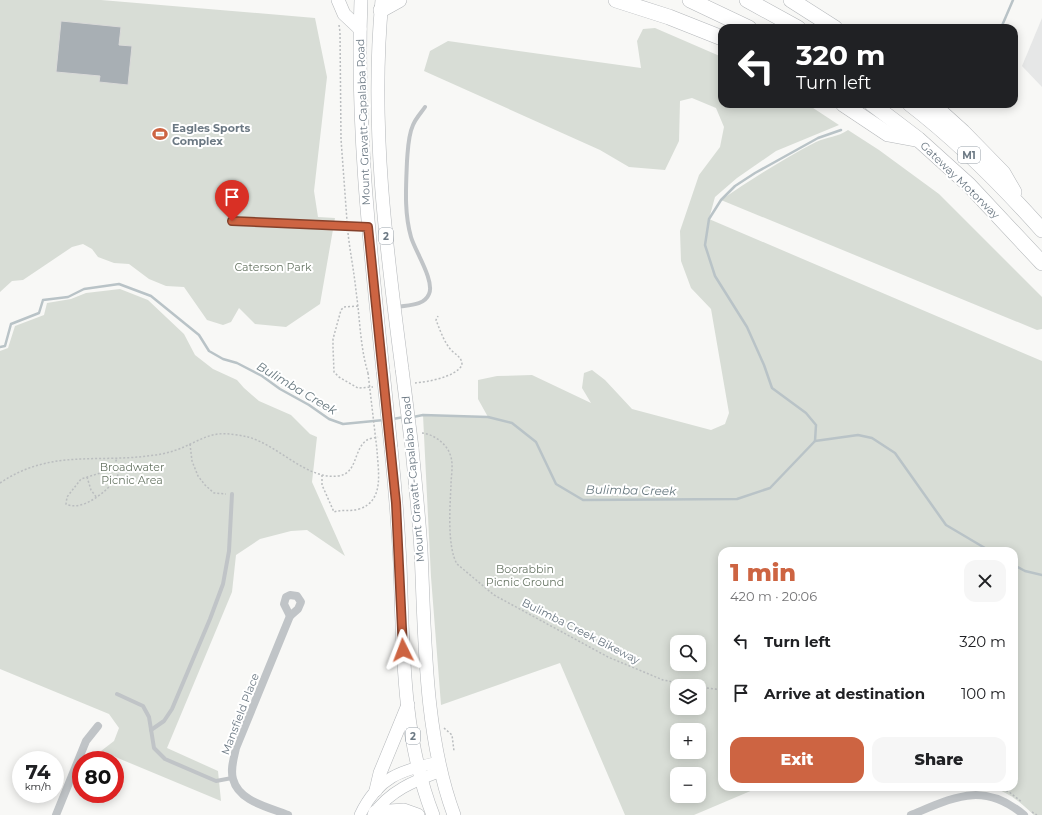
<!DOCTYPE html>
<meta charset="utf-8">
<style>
:root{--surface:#fff;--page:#f6f6f6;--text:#202124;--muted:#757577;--accent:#cd6442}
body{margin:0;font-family:Montserrat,sans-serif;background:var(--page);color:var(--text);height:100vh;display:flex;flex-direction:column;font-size:15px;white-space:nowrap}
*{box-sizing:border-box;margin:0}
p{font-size:13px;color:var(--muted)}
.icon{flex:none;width:22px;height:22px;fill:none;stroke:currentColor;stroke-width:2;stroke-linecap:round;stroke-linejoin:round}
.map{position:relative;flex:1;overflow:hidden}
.details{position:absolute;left:718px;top:547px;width:300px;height:244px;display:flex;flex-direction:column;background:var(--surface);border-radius:12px;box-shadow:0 2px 10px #0003}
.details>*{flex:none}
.hud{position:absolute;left:718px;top:24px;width:300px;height:84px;border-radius:12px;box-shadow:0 2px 10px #0003;background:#202124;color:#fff;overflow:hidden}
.fabs{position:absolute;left:670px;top:635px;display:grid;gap:8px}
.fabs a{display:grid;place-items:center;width:36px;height:36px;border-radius:8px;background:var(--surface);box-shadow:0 2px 10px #0003;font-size:20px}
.speed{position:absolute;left:12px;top:751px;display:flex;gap:8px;font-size:20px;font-weight:700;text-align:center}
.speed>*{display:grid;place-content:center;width:52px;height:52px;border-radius:50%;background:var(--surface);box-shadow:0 2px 10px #0003;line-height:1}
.speed small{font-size:10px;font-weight:400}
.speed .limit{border:6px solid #d22;background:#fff;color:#111}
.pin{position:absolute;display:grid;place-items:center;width:34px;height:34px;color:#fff;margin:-41px -17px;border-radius:50% 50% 50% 0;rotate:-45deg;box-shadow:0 0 4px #0007}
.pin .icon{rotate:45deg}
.me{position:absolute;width:44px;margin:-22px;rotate:357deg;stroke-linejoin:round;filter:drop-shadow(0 0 3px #0008)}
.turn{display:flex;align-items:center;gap:14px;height:84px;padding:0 12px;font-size:18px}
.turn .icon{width:52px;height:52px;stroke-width:2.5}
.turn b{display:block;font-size:28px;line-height:34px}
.round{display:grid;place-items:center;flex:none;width:42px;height:42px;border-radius:12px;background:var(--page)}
.summary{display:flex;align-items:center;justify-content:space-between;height:68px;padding:0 12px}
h1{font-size:24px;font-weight:800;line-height:30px;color:var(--accent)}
.button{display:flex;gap:8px;margin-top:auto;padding:8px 12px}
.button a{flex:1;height:46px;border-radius:12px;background:var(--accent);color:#fff;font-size:16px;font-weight:800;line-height:46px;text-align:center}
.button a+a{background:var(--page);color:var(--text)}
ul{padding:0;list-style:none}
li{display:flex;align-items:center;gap:12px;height:52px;padding:0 12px}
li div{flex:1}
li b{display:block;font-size:15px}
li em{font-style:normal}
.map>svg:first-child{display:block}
.built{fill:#e6e7e7}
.green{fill:#d8ddd6;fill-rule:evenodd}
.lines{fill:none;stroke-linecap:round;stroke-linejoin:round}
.stream{stroke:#b9c3c7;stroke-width:2.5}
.building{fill:#a8afb4;stroke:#dadad9}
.secondary-casing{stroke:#b3b7bb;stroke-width:12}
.trunk-casing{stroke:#b4b7ba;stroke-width:14}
.motorway-casing{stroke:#b4b7ba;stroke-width:16}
.path{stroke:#babdbf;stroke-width:1.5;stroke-dasharray:2 2;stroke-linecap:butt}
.service{stroke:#c0c4c7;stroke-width:4}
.minor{stroke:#c0c4c7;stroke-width:8}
.secondary{stroke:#fff;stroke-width:11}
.trunk{stroke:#fff;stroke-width:13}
.motorway{stroke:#fff;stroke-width:15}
.trunk-bridge-casing{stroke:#b4b7ba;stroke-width:14;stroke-linecap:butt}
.path-bridge{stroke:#babdbf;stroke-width:1.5;stroke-dasharray:2 2;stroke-linecap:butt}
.trunk-bridge{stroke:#fff;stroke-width:13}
.route-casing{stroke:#85412b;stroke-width:10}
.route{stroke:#cd6442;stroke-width:7}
.labels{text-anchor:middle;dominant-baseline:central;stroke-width:4;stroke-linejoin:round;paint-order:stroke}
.shield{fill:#fff;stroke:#97a0a8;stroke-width:1}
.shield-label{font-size:10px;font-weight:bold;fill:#6b7883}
.street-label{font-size:11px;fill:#6b7883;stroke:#fff}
.poi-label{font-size:11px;font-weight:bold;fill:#6b7883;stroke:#fff;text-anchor:start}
.park-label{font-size:11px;fill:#687665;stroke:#fff}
.water-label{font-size:12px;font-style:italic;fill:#67787f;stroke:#fff}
</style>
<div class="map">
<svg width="1042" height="815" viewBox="0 0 1042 815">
<rect width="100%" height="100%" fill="#f8f8f6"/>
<path class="built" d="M1042,18V87L1022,66Z"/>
<g class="green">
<path d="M0,0H101L315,18L327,77L314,191L318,217L335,218L320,304L286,327L255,324L239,308L231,322L223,325L207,320L184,287L166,286L149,279L129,264L114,263L98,257L92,249L83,244L72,247L23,280L12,281L0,292Z"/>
<path d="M655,28L722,57V104H807L839,125L776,151L737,178L715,197L709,219L1042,361V815H1034C1020,802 1010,793 991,787H1014V551H722V787H760L694,815H625L560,663L441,705L431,577L423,415L488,417L478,399V380L497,376L532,375L591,403L582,388L584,373L592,370L605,380L632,409L711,430L725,424L729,413L711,309L691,288L681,261L680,231L699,175L720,147L724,127L716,108L692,98L680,101L679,141L665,170L629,167L600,150L424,71L430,51L448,41L641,68L637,41L643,29ZM677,642H699V664H677ZM677,686H699V708H677ZM677,730H699V752H677ZM677,774H699V796H677Z"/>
<path d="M848,130L879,150L939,194L1042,297V329L1037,330L721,200C752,179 783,159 816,142C827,137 838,137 848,130Z"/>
<path d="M120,289L148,300L184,334L195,355L213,369L237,380L244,388L259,401L291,415L310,434L317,437L312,482L345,556L307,530L291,531L260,539L236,555L232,592L167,748L218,771L221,801L101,751L114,741L119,728L109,714L0,669V351L8,348L15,326L44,315L47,303L71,299L86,293Z"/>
</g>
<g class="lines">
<g class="stream">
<path d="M1001,28L1013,0"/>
<path d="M0,347L5,346L11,324L39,313L43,300L68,297L84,289L119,284L151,296L199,335L209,351L223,359L237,363L262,376L280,389L309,405L329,419L343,424L384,420"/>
<path d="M413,417L423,415L488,417L512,423L536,442L556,484L583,500L737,499L770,488L815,441L858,435L872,438L895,453L946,525L990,551"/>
<path d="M393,419L404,417"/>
<path d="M815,441L816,425L806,413L772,388L764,365L747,327L715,276L705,245L709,219L721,200L735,186L755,173L818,138L841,130"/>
<path d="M1014,565L1025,571L1042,575"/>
</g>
</g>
<path class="building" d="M61,21L121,27L119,45L132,46L128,85L99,82L100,76L56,72Z"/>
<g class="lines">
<g class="secondary-casing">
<g id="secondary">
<path d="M360,815C378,777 401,770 439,762"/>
<path d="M373,815C389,791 414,781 441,771"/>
</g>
</g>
<g class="trunk-casing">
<g id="trunk">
<path d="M338,0L344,14L360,29"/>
<path d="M361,0C356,124 370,248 383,371"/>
<path d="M382,0C370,124 386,247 402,369"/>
<path d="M391,448C395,487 398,525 400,563C403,647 402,736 433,815"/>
<path d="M412,448C415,482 419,516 421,551C425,636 424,734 454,815"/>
<path d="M376,790L380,773L408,705"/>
<path d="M375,812L404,810L418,815"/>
</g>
</g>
<g class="motorway-casing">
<g id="motorway">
<path d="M616,0L669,17L722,38"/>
<path d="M690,0L749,28"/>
<path d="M747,0L798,28"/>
<path d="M791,0L835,28"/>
<path d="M381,10L399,0"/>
<path d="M843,104L888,134L915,139"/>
<path d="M872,104L918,139L969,185L1042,263"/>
<path d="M910,104C958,141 1002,185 1042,230"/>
<path d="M932,104L963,132L1003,173L1014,192"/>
</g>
</g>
<g class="path">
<path d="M339,25L340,32L341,139L347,221"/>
<path d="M348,233C350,252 354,271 356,291C360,318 360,347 368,373"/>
<path d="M358,306L344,307L341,310L333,339V347L334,372L339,377L358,388L373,387"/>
<path d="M415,383C427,382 456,377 462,365C462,357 456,355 451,350C444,342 440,330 436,320L438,316"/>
<path d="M422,433C433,434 446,443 450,454C454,464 451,475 451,485C450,506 447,547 457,564L494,595L608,657L663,680L694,686"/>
<path d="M190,444L192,461L198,476L205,485L214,493L226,494"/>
<path d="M113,469L116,470L118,474L117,478C107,491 83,512 66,504L67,497L81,479Z"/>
<path d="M113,469L117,458"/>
<path d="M322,475V485L334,512C342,509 350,512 359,509C385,501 378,471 377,450"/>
<path d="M87,477L91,490L97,498"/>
<path d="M0,483C52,448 98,464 155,455C163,454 171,452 179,449C192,444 204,436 218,434C228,433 239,435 248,437C278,445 307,480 338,476C358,474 353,449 367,440C370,438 375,438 378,437"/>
<path d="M699,687L722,690"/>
<path d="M444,728L452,735L454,751"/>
<path d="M999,787L1009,792L1022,802"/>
<path d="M1032,812L1037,815"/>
</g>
<g class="service">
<path d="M232,221L367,227"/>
<path d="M397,307C408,305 424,306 429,294C435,281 415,251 411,237C404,212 406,187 407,161C408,149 408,136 413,125C416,118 421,113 425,107"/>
<path d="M117,694L143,706L149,717L154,748L165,759L216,781L232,778"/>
<path d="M151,730L164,721L172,709L210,619L223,584L229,551L232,494"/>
</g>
<g class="minor">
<path d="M290,595L297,596L301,602L298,609L290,616L284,604L286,597Z"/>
<path d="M56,815L86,741L98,726"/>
<path d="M288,815C269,807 239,802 233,779C230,769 234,758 236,748L290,616"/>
<path d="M911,815C955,797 983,781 1024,815"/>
</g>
<use href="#secondary" class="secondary"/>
<use href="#trunk" class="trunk"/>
<use href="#motorway" class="motorway"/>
<g class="trunk-bridge-casing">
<g id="trunk-bridge">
<path d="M402,369L412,448"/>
<path d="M383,371L391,448"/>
</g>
</g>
<path class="path-bridge" d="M368,373L377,450"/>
<use href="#trunk-bridge" class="trunk-bridge"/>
</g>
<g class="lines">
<g class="route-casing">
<path id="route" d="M232,221L368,227L396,503L403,650"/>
</g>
<use href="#route" class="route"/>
</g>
<defs>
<g id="stadium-bare" transform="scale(1.2)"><path d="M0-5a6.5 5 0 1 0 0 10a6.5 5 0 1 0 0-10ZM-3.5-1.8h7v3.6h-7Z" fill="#cd6442" stroke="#fff" stroke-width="2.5" paint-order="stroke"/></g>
</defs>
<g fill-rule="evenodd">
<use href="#stadium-bare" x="160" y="134"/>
</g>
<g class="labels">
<g class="shield">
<rect x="958" y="147" width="22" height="16" rx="3"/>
<rect x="379" y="228" width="14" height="16" rx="3"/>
<rect x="406" y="728" width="14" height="16" rx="3"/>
</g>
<g class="shield-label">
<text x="969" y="155">M1</text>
<text x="386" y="236">2</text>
<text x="413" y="736">2</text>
</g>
<g class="street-label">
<text transform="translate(363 122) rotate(-92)">Mount Gravatt-Capalaba Road</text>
<text transform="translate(960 180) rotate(44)">Gateway Motorway</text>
<text transform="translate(413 479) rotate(-95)">Mount Gravatt-Capalaba Road</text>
<text transform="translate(581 631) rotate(27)">Bulimba Creek Bikeway</text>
<text transform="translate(240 714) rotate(-69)">Mansfield Place</text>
</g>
<g class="poi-label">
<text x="172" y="128">Eagles Sports<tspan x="172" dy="13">Complex</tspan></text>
</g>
<g class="park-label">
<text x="273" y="267">Caterson Park</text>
<text x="132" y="467">Broadwater<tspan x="132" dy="13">Picnic Area</tspan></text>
<text x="525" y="569">Boorabbin<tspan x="525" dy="13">Picnic Ground</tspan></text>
</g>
<g class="water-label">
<text transform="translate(297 388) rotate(31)">Bulimba Creek</text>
<text transform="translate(631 490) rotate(1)">Bulimba Creek</text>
</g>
</g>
</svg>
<div class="fabs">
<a><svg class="icon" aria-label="search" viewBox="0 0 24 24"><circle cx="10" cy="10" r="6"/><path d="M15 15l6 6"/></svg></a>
<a><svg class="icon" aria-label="layers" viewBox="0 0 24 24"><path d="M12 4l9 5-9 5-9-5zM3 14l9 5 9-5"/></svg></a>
<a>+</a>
<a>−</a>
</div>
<div class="speed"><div>74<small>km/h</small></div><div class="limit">80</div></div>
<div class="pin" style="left:232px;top:221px;background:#d93025"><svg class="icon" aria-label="arrive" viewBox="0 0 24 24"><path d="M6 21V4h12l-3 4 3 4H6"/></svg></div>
<svg class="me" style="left:403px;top:650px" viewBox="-20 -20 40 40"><path d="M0-17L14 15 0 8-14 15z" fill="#cd6442" stroke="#fff" stroke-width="4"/></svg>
<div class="hud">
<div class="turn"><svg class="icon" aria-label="left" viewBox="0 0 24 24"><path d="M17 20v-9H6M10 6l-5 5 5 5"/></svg><div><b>320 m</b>Turn left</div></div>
</div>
<section class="details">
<div class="summary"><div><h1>1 min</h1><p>420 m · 20:06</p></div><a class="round"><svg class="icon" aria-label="close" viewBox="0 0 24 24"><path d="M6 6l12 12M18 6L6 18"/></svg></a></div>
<ul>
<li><svg class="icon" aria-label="left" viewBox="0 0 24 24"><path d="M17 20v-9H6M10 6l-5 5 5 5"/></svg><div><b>Turn left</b></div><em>320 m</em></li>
<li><svg class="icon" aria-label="arrive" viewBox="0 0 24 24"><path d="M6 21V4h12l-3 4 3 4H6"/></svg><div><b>Arrive at destination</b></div><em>100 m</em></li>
</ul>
<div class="button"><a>Exit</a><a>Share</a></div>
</section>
</div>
